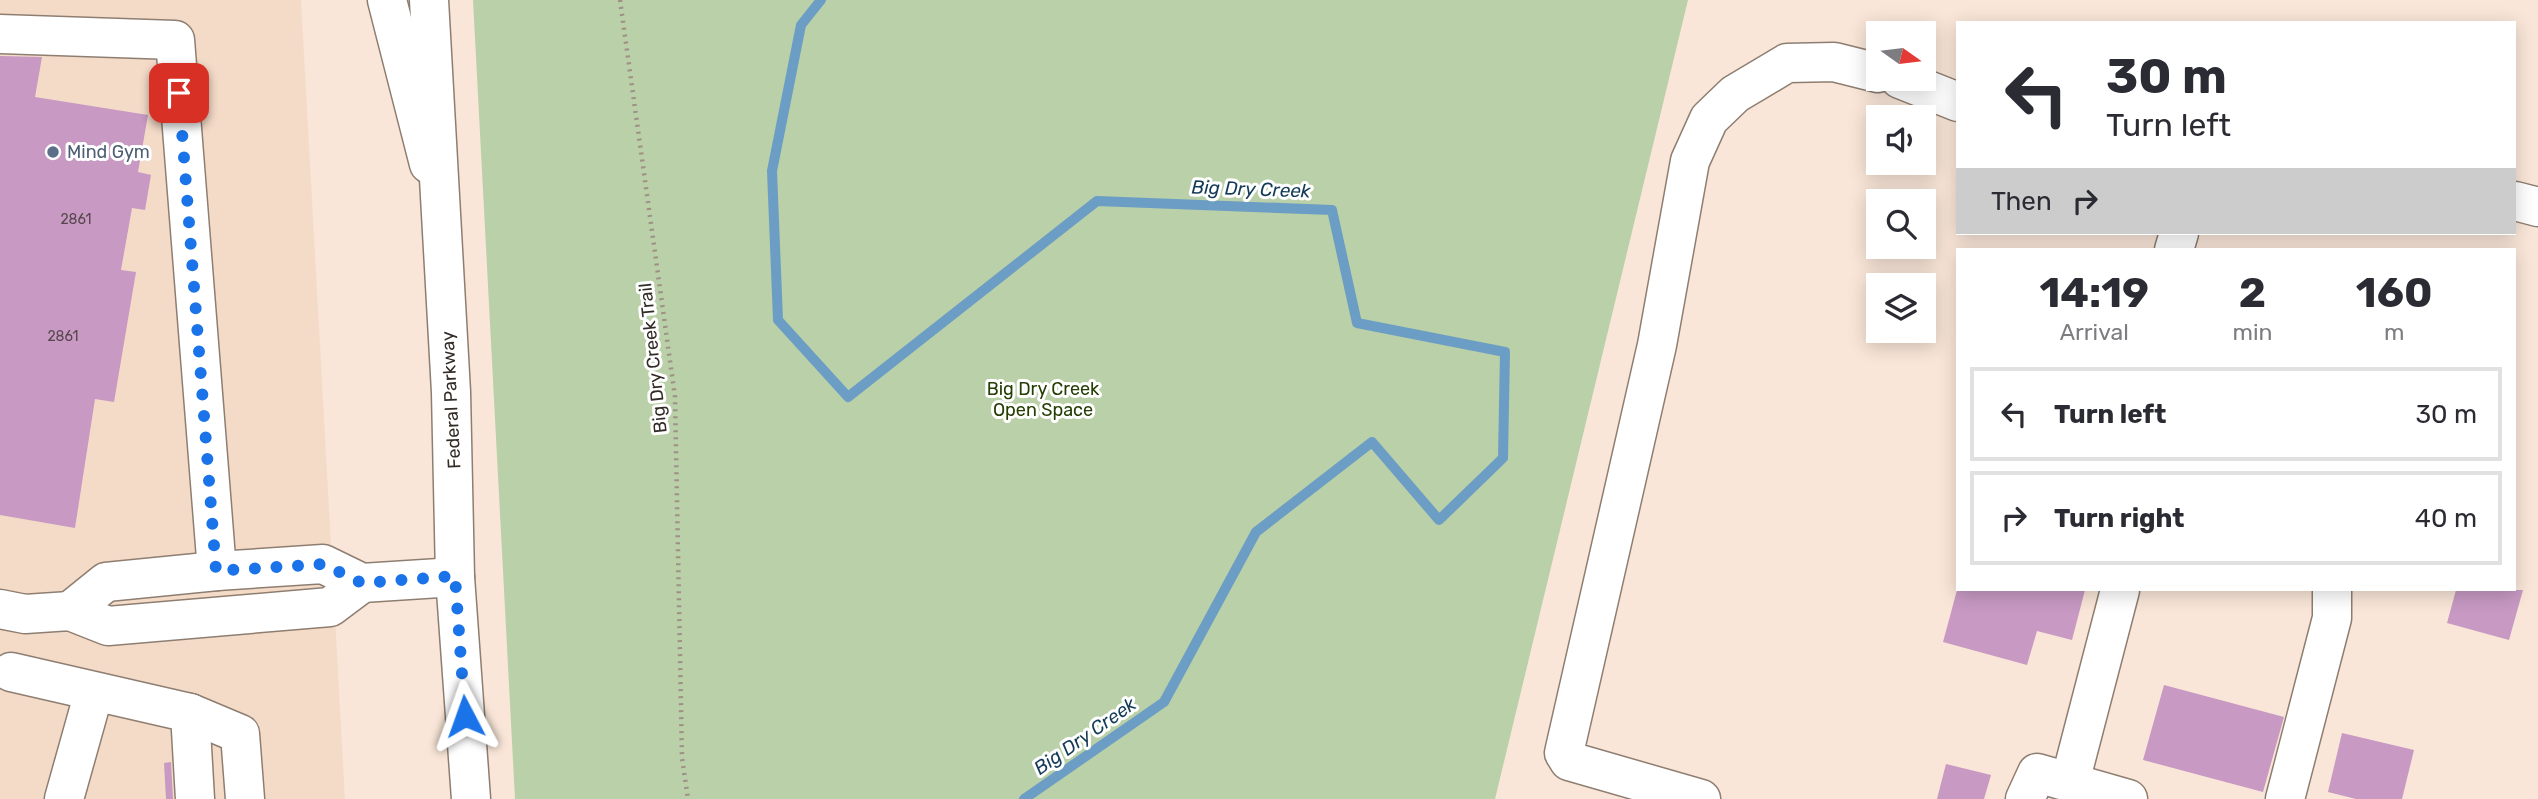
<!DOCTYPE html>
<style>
:root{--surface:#fff;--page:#f7f7f7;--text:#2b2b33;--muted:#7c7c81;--line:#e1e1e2}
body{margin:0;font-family:Rubik,sans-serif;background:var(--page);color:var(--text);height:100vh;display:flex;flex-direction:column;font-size:26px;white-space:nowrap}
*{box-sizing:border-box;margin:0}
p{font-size:23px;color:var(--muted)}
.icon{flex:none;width:38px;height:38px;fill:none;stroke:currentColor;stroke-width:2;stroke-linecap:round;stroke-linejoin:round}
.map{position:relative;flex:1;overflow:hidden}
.side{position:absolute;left:1956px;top:248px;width:560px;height:343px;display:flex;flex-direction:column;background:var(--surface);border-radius:0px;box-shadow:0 4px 18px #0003}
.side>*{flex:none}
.top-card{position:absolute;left:1956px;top:21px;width:560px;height:214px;border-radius:0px;box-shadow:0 4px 18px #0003;background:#fff;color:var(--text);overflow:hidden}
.needle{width:46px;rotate:104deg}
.buttons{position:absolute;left:1866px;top:21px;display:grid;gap:14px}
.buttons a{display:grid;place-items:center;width:70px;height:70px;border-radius:0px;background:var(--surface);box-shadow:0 4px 18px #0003;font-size:35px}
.pin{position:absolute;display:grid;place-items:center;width:60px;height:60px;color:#fff;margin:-30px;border-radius:14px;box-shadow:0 4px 10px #0006}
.me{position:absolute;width:77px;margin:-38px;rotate:356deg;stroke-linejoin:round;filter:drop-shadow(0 0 5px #0008)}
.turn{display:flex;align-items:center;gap:24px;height:147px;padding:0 35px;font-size:32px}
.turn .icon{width:91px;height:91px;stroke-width:2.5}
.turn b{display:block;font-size:49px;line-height:60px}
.then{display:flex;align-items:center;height:66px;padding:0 35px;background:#0003;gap:14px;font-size:26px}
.eta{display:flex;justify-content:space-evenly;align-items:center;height:119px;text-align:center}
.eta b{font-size:42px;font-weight:700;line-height:49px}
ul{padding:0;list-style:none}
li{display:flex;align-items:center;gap:21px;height:94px;margin:0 14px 10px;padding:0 21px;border:4px solid var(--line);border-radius:0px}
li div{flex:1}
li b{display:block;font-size:26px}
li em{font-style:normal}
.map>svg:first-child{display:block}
.built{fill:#f4dbc8}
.green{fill:#bad0a8}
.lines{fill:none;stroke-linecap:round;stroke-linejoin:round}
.stream{stroke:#6c9dc5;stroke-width:10}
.building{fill:#c799c3}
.minor-casing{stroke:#8e7e71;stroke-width:41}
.major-casing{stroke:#8e7e71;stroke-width:41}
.path{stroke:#9e9086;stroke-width:4.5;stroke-dasharray:2 5;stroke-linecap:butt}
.minor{stroke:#fff;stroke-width:38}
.major{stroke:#fff;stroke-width:38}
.route{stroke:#1a73e8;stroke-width:12;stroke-dasharray:0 21.6}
.service-dot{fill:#5c6f8a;stroke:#fff;stroke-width:2.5}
.labels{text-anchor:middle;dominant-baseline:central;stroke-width:6;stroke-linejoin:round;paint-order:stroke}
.number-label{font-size:14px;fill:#58474d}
.service-label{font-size:18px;fill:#4e5e75;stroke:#fff;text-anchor:start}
.street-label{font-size:18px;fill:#332c26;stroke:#fff}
.park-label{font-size:18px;fill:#243e03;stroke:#fff}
.water-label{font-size:19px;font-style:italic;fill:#133a56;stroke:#fff}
</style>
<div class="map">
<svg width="2538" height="799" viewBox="0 0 2538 799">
<rect width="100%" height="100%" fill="#f9e6d8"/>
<path class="built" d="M0,0H301L345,799H0Z"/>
<path class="green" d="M473,0H1688L1495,799H515Z"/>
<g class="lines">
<path class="stream" d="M821,0L801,25L772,171L778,320L848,397L1097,201L1332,210L1357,323L1505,352L1503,458L1439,520L1372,442L1256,532L1164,702L1024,799"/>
</g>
<g class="building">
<path d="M0,56L42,57L35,97L148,115L138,172L151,175L145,210L132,208L121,270L136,272L114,402L95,399L75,528L0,515Z"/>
<path d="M1957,590H2085L2072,640L2037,631L2027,665L1943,642Z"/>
<path d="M2456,590H2523L2509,640L2447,623Z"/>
<path d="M2164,685L2284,717L2263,792L2143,760Z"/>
<path d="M2342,733L2414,750L2402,799H2356L2328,792Z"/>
<path d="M171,762L173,799H166L164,763Z"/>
<path d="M1946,764L1991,775L1984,799H1937Z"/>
</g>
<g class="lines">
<g class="minor-casing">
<g id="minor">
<path d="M387,0L429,164"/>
<path d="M0,34L175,40L217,571"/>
<path d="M1900,79L1958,102"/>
<path d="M2515,201L2538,207"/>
<path d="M2174,250L2179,233"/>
<path d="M0,609L25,614L70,611L108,626L330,607L362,583"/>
<path d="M70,611L106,582L217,571L323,564L362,583L455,577"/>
<path d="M11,672L190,713L195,799"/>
<path d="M190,713L240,734L245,799"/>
<path d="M2070,782L2120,590"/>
<path d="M64,799L94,692"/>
<path d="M1701,799L1569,761L1564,753L1657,345L1690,161L1709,119L1735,94L1787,63L1834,62L1878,73"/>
<path d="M2025,799L2037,773L2128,799"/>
<path d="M2285,799L2332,618V590"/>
</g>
</g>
<g class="major-casing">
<path id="major" d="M429,0L451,392L455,577L471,799"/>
</g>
<path class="path" d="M620,0L675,397L682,758L688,799"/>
<use href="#minor" class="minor"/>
<use href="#major" class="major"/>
</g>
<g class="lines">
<path class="route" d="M179,93L216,571L323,564L362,583L455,576L465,716"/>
</g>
<circle class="service-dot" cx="53" cy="152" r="7"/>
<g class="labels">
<g class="number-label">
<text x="76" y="219">2861</text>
<text x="63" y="336">2861</text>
</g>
<g class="service-label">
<text x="67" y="152">Mind Gym</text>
</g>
<g class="street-label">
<text transform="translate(653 358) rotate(-96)">Big Dry Creek Trail</text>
<text transform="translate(451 400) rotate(-93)">Federal Parkway</text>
</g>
<g class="park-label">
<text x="1043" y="389">Big Dry Creek<tspan x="1043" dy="21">Open Space</tspan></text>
</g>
<g class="water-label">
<text transform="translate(1251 189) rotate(2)">Big Dry Creek</text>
<text transform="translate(1085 736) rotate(-35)">Big Dry Creek</text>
</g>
</g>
</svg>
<div class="buttons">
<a><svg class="needle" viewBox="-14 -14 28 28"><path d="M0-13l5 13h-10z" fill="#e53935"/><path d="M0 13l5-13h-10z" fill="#7c7c81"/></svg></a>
<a><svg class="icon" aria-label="sound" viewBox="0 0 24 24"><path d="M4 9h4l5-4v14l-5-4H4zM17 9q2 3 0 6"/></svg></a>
<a><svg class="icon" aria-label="search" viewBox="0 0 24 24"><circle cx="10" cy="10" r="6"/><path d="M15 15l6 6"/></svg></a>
<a><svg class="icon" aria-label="layers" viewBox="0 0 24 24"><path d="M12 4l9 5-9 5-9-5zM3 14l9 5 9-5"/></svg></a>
</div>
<div class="pin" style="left:179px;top:93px;background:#d93025"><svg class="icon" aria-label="arrive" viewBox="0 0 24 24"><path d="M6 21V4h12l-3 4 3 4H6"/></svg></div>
<svg class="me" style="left:465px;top:716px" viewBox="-20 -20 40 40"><path d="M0-17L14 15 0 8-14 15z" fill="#1a73e8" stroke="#fff" stroke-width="4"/></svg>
<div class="top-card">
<div class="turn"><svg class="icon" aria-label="left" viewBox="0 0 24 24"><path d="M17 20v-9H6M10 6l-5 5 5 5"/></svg><div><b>30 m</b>Turn left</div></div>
<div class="then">Then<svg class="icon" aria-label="right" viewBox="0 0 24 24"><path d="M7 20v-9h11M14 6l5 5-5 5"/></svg></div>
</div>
<section class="side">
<div class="eta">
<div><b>14:19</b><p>Arrival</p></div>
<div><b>2</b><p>min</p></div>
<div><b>160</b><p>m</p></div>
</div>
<ul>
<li><svg class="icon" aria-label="left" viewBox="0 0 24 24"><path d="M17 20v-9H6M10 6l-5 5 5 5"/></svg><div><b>Turn left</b></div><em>30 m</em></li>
<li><svg class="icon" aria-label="right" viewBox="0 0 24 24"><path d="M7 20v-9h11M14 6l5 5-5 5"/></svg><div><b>Turn right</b></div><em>40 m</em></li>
</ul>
</section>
</div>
